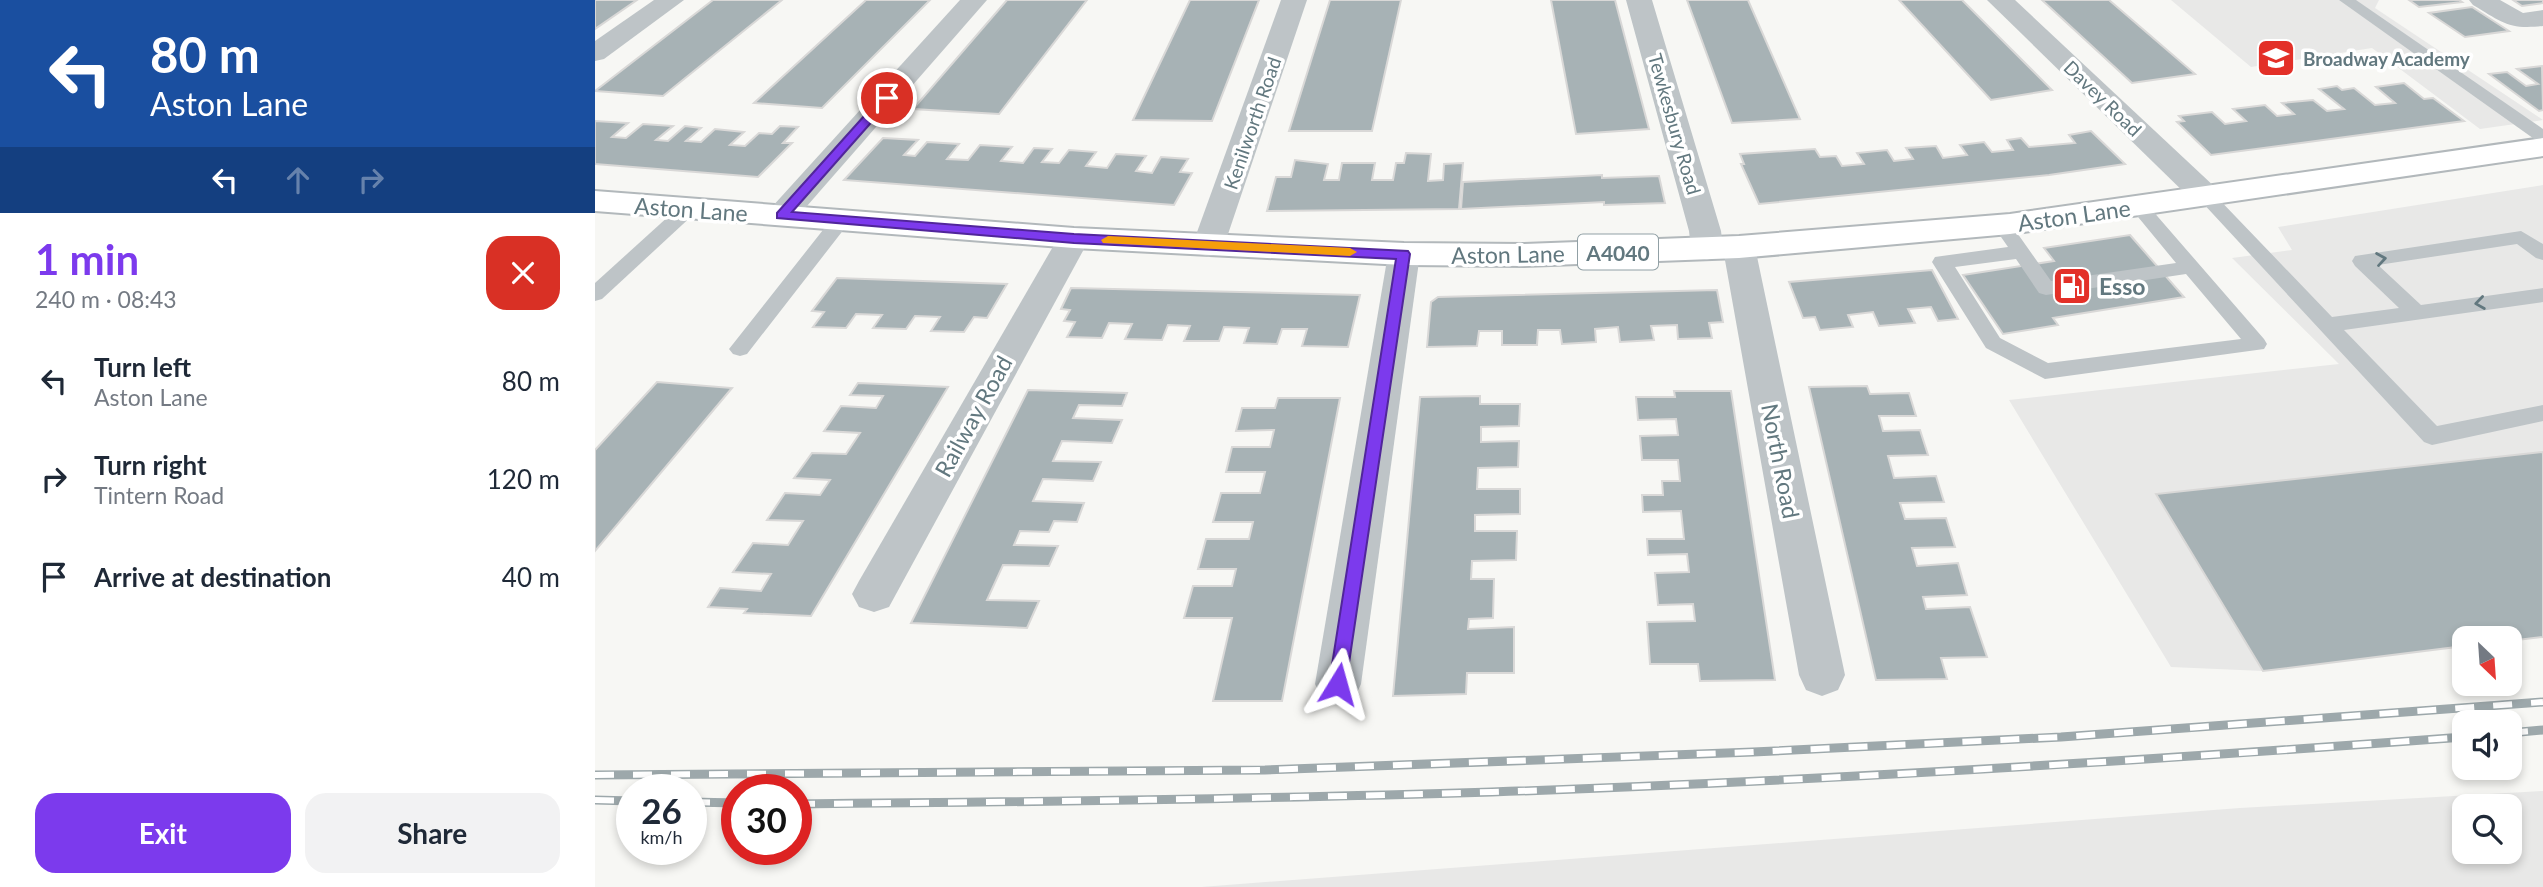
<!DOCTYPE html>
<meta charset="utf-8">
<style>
:root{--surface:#fff;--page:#f2f2f3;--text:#1f2937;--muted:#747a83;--accent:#7c3aed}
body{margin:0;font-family:Lato,sans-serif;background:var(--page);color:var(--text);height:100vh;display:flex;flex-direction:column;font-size:26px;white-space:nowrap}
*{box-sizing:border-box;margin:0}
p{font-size:23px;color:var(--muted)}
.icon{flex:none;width:38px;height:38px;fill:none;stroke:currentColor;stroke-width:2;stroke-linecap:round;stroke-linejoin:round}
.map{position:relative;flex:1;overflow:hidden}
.side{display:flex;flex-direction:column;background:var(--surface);width:595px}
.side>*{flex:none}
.hud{background:#1a4fa0;color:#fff;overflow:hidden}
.needle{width:46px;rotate:155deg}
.buttons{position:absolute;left:1857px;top:626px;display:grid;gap:14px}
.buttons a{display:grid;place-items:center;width:70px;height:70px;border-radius:14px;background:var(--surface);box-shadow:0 4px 10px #0003;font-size:35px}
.speed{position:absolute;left:21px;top:774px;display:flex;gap:14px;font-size:35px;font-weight:700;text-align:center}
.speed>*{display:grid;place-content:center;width:91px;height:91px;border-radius:50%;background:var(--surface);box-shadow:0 4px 10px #0003;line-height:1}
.speed small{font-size:18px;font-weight:400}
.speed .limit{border:10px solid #d22;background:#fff;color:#111}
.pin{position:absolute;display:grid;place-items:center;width:60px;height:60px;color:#fff;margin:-30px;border:4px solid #fff;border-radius:50%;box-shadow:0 2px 7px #0007}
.me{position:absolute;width:77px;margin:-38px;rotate:8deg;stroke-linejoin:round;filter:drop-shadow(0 0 5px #0008)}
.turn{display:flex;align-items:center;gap:24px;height:147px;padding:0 35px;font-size:32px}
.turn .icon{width:91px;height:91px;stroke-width:2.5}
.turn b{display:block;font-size:49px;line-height:60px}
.lanes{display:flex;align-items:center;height:66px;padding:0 35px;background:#0003;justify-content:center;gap:35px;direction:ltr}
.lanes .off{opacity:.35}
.round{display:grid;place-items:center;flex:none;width:74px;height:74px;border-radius:21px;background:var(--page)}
.summary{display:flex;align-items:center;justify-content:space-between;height:119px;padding:0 35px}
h1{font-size:42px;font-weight:700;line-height:52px;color:var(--accent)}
.cta{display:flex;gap:14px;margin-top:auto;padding:14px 35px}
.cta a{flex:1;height:80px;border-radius:21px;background:var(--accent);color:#fff;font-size:28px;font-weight:700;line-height:80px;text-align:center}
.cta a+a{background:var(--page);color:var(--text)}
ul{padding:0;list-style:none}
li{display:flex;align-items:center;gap:21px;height:98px;padding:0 35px}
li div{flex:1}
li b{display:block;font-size:26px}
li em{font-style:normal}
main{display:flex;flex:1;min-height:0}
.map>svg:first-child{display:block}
.built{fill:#e8e8e7;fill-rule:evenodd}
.building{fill:#a7b2b5;stroke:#d9d8d7;stroke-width:2}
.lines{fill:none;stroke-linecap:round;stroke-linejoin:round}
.primary-casing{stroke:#b2b8bb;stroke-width:4}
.lane{fill:#bec4c7;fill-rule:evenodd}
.street{fill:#bec4c7;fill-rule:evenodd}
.primary{fill:#fff;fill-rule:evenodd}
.rail-casing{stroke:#9da8ab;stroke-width:9}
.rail{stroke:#fff;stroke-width:6;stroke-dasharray:19;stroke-linecap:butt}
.oneway{stroke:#62787f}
.route{fill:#7c3aed;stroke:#51269a;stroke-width:2}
.slow{fill:#f59e0b}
.labels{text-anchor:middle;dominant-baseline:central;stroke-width:7;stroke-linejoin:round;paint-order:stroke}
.far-poi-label{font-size:19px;font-weight:bold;fill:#62787f;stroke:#fff;text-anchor:start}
.far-street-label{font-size:19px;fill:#62787f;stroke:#fff}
.shield{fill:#fff;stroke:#91a0a5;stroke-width:2}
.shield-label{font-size:21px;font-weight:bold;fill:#62787f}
.street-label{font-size:23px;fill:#62787f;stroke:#fff}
.poi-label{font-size:23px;font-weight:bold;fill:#62787f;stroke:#fff;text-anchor:start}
</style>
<main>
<section class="side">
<div class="hud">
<div class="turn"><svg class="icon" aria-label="left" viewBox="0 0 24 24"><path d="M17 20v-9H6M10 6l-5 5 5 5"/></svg><div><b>80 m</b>Aston Lane</div></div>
<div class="lanes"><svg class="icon" aria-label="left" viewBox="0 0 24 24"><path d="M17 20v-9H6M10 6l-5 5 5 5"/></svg><svg class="icon off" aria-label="ahead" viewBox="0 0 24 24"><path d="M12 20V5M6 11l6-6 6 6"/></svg><svg class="icon off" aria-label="right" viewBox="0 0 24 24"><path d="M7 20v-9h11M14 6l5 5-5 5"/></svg></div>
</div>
<div class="summary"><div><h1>1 min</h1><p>240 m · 08:43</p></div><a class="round" style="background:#d93025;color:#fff"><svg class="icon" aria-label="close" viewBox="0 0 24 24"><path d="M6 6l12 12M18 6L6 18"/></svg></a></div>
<ul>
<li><svg class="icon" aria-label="left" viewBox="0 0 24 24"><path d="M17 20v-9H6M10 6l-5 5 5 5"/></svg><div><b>Turn left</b><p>Aston Lane</p></div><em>80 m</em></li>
<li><svg class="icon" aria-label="right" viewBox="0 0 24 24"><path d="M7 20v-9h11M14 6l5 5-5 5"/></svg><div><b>Turn right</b><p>Tintern Road</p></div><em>120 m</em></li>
<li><svg class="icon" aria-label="arrive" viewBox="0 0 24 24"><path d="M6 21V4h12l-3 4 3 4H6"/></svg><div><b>Arrive at destination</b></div><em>40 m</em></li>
</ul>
<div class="cta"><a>Exit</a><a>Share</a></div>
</section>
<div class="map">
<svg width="1948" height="887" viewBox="0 0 1948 887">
<rect width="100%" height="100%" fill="#f7f7f4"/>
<g class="built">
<path d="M1576,0H1784L1780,8L1948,120L1885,129L1777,48L1656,67Z"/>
<path d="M1948,185V637L1869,639V646L1668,671L1576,667L1414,400L1744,364L1637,258L1697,250L1683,227Z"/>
<path d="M1948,791V887H606L1645,808ZM1869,807H1914V852H1869Z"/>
</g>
<g class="building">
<path d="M0,0H42L0,29Z"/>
<path d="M118,0H187L68,96L0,91Z"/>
<path d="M271,0H335L227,108L159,103Z"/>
<path d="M412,0H492L404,114L318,109Z"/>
<path d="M595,0H664L617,121L538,120Z"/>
<path d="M735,0H806L777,131H694Z"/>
<path d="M956,0H1020L1054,129L981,134Z"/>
<path d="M1092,0H1153L1205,119L1137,123Z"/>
<path d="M1304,0H1367L1457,90L1396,100Z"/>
<path d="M1447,0H1514L1600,74L1537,83Z"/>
<path d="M1814,0H1864L1867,2L1824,7Z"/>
<path d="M1918,0H1948V3L1927,6Z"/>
<path d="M1877,7L1914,31L1870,37L1834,13Z"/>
<path d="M1947,66L1948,110L1944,111L1894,74L1912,72L1931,86L1943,84L1922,69Z"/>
<path d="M1809,83L1829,99L1838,98L1869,121L1616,155L1582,122L1589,121L1584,116L1617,112L1630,124L1651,121L1638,109L1670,105L1682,116L1699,114L1687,103L1718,100L1732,111L1749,109L1724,89L1742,86L1747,90L1759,88L1780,105L1800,103L1781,87Z"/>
<path d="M0,121L33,123L17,137L31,138L48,124L78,126L61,140L73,141L90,126L106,128L91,141L106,142L120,129L149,132L135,145L150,146L164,133L177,134L185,126L203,127L188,143H197L163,177L0,164Z"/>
<path d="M1496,131L1530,164L1454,175L1164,204L1146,164H1149L1145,154L1220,149L1225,157L1241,156L1247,166L1269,164L1262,153L1292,150L1299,161L1318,159L1311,148L1341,146L1348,158L1372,155L1365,145L1389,142L1397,152L1418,150L1412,140L1426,138L1434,147L1480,143L1474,135Z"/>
<path d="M288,138L323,140L309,155L320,156L332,142L364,144L352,159L373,160L385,145L417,147L406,161L428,163L439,148L457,149L447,162L464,163L474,150L501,152L491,166L512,168L521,154L551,156L541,171L557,173L566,157L593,159L585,172L597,173L579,205L249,180Z"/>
<path d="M811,153L836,154L833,181L848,180L849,164L868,163L864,209L672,211L681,177H696L700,160L733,164L729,180H744L747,163H780L777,180H798L801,163H809Z"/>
<path d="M1007,175V178L1064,176L1070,203L1009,205V202L866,209L868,182Z"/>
<path d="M1535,235L1589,297L1458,318L1463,325L1408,334L1368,275L1459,261L1449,248Z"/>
<path d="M1337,270L1363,319L1343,321L1336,307L1313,309L1320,323L1284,326L1278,312L1253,315L1258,327L1225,330L1220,317L1208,318L1194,282Z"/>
<path d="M242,278L412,284L392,318L379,317L369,332L336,331L345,317L320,316L311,329L278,328L287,315L261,314L251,328L218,327L229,312L217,311Z"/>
<path d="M476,288L765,295L753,347L707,346L712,329H687L682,344L649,343L654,328L629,327L624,341H589L595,326L573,325L567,340L530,339L537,324L514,323L507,338L472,337L480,322L469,321L475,310L466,309Z"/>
<path d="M1122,290L1128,322L1114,323L1117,338L1083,339L1082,325L1056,326L1059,340L1025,342L1023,327L1000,329L1001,342L967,344L965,330H943L942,345H907V331H884L882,346L832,347L836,302L843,297Z"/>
<path d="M62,382L137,388L0,551V450Z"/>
<path d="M263,383L353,387L216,616L149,613L152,609L113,607L125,588L166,591L176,574L138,572L158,543L193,545L208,521L172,520L190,493L225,495L235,480L199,478L217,453L251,454L265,433L229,431L246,406L281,408L288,396L255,395Z"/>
<path d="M1272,386L1275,394L1314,393L1321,416H1284L1288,431L1325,430L1333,455L1293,456L1299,478L1341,476L1349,502L1305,503L1310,519L1351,518L1360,547L1317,548L1322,566L1363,563L1372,595L1328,597L1331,609L1375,607L1392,657L1346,658L1352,679L1281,680L1214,387Z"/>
<path d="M433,390L532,393L527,406L484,405L478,418L527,420L517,443L467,441L458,461L506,462L498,481L448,479L438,501L489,503L482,522L459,521L454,532L425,531L419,545L463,546L454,566L408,565L392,600L444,601L432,628L316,623Z"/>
<path d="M1079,391H1136L1180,680L1105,681L1103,664H1055L1052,622L1100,621L1098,604L1063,605L1060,573L1094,572L1092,554L1053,555L1052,539H1089L1086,511L1048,512L1047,495H1068L1067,481H1085L1083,460H1047L1045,436L1083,435L1081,419L1043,420L1041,397H1080Z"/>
<path d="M885,396V404H925L924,426L886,427V442L924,441L923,467L883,468L882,489H925V514L880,515V531H922L921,560L877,561L876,579H899L898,618L874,619L873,629L919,627V673H872L871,694L798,696L825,397Z"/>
<path d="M683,398H745L687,701H618L637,618H589L598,586H637L641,569H603L611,539H654L658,522H618L626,493H665L670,472H631L637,447H675L679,430L641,431L647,408H680Z"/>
<path d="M1948,452V637L1914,641V639H1869V646L1668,671L1561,494Z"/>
</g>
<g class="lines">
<g class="primary-casing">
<path id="primary" d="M1948,138V156L1415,234L1144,258L929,266L809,265L479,248L0,211V191L479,228L809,243L929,244L1144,236L1415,214Z"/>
</g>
<g class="lane">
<path d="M1744,0H1761L1948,129V142L1942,141Z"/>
<path d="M1611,190L1617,192L1737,317L1804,308L1760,266L1757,261L1760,256L1926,231L1948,244V260L1941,258L1922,244L1783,265L1826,305L1948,288V302L1749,330L1842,426L1948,405V421L1837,445L1829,442L1605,200L1602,196Z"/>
<path d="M1543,200L1550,202L1669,339L1672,344L1669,349L1450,379L1391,348L1337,262L1340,257L1347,256L1413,247L1397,224L1406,218L1413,220L1456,281L1581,263L1534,206ZM1421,259L1444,293L1451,295L1591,274L1646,339L1453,363L1405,338L1360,267Z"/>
<path d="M93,203L100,205L102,209L100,213L7,299L0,301V283L86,205Z"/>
<path d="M246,214L255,220L253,224L152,354L145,356L138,354L134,349L138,344L239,216Z"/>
</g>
<g class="street">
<path d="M59,0H89L9,59L0,61V41Z"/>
<path d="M365,0H392L198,222L187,225L176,222L171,215L176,208Z"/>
<path d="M686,0H712L629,246L624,253L613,257L602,253L597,246Z"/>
<path d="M1031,0H1057L1126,231L1128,247L1132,240L1144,236L1156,240L1160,247L1250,675L1243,690L1227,696L1211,690L1204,675L1128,249L1124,256L1112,260L1100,256L1096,249L1094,231Z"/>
<path d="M1392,0H1420L1622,189L1626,196L1622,203L1611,206L1600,203Z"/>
<path d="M1874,0H1905L1928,13L1948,10V26C1913,30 1907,22 1878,5Z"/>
<path d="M479,228L490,231L495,238L294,607L279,612L264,607L257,594L264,581L463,238L468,231Z"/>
<path d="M809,243L821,246L825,254L766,684L759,699L743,705L727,699L720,684L793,254L797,246Z"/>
</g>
<use href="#primary" class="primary"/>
<g class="rail-casing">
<g id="rail">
<path d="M1914,733L1948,730"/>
<path d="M0,775L670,770L1158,752L1466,737L1948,702"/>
<path d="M0,800L37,801"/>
<path d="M96,802L142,803"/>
<path d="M201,804C433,802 665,799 897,792C1222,781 1545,761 1869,737"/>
</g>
</g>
<use href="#rail" class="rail"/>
</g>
<defs><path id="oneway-chevron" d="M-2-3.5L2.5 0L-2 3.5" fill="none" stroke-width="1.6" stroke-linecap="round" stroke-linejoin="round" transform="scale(1.75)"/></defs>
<g class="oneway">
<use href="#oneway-chevron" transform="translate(1786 259) rotate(-9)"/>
<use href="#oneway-chevron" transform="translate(1885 303) rotate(172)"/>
</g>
<path class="route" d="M292,94L298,98L296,100L197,212L479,234L813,251L815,254L750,690L743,692L736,690L734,684L801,259L479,243L182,218V213L288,95Z"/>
<path class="slow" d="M513,236L755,248L762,252L755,256L508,243L506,240Z"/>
<defs>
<g id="school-square" transform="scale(2.0125)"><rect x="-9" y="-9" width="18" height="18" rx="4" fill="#e33028" stroke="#fff"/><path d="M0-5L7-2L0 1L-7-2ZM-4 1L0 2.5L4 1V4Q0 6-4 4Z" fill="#fff"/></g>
<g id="fuel-square" transform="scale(2.0125)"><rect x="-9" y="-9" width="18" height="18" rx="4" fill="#e33028" stroke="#fff"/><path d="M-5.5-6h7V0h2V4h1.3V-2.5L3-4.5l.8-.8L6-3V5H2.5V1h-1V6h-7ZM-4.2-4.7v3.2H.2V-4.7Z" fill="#fff"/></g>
</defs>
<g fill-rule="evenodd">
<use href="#school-square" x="1681" y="58"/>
<use href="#fuel-square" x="1477" y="286"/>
</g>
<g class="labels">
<g class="far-poi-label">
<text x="1708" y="58">Broadway Academy</text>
</g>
<g class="far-street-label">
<text transform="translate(1508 98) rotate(44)">Davey Road</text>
<text transform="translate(657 123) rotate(-71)">Kenilworth Road</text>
<text transform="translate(1080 124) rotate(74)">Tewkesbury Road</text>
</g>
<rect class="shield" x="983" y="234.5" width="80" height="35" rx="5"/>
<g class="shield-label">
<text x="1023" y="252">A4040</text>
</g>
<g class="street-label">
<text transform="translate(96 209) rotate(4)">Aston Lane</text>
<text transform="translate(1479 215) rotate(-8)">Aston Lane</text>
<text transform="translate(913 254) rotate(-1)">Aston Lane</text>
<text transform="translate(378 416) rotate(-61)">Railway Road</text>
<text transform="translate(1186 461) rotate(79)">North Road</text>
</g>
<g class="poi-label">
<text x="1504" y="286">Esso</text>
</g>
</g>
</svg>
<div class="buttons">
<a><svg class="needle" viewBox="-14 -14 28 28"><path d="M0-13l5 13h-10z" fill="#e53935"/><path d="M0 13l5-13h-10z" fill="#747a83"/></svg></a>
<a><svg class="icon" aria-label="sound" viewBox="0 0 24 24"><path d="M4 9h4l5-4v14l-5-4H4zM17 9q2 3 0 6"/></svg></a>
<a><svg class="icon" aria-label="search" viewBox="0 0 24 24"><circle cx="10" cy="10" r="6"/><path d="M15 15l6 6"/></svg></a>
</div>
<div class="speed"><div>26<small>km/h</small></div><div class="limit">30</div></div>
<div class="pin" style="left:292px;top:98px;background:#d93025"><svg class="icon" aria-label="arrive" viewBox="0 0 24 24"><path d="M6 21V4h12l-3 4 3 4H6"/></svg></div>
<svg class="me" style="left:743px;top:684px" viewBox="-20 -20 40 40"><path d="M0-17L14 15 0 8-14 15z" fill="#7c3aed" stroke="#fff" stroke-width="4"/></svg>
</div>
</main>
